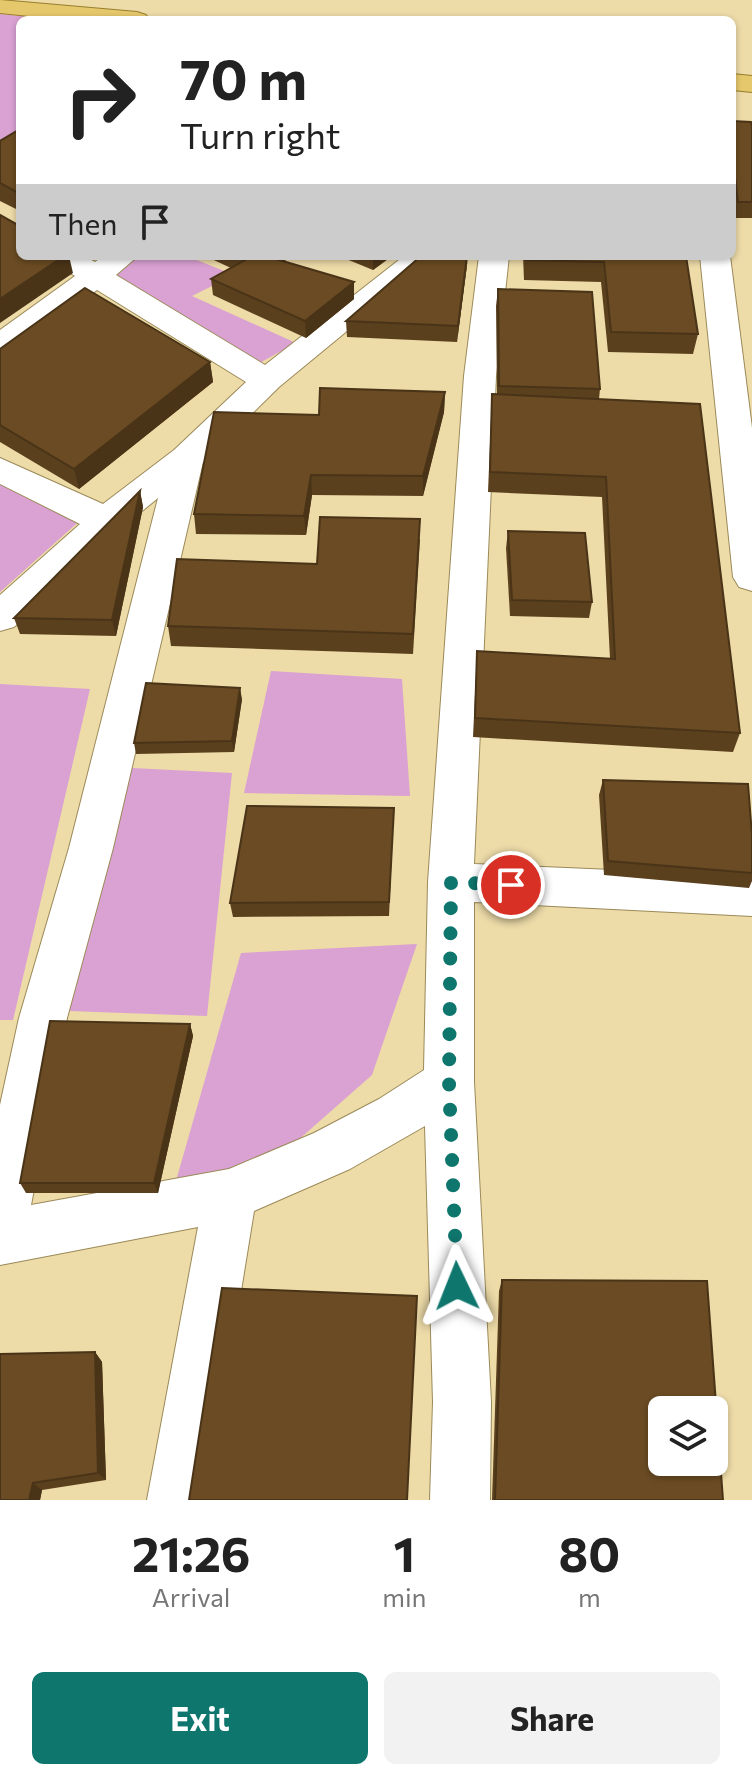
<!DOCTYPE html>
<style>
:root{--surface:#fff;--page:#f2f2f2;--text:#222;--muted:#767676;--accent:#0f766e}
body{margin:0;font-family:Commissioner,sans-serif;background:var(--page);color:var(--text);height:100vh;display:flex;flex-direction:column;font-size:30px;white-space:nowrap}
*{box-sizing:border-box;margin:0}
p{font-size:26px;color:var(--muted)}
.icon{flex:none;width:44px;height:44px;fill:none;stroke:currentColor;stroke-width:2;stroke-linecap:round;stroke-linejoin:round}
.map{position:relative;height:1500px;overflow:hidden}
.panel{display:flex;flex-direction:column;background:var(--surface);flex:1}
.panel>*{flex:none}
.guide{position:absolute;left:16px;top:16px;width:720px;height:244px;border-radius:12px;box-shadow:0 2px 6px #0004;background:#fff;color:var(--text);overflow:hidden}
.controls{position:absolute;left:648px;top:1396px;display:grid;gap:16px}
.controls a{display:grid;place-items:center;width:80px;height:80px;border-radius:12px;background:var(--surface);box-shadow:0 2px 6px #0004;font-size:40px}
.pin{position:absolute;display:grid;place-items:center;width:68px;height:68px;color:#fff;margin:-34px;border:4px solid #fff;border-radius:50%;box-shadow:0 2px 8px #0007}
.me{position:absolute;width:88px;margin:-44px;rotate:358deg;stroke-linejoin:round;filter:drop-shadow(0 0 6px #0008)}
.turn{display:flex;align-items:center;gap:28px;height:168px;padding:0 32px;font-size:36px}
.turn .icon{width:104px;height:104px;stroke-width:2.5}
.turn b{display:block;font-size:56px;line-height:68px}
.then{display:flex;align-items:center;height:76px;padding:0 32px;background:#0003;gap:16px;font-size:30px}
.eta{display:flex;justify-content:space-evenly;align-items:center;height:136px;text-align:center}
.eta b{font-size:48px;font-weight:700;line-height:56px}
.action{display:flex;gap:16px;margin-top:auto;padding:16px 32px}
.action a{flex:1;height:92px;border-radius:12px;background:var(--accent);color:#fff;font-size:32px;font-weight:700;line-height:92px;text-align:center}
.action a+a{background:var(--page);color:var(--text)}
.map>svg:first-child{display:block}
.green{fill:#daa1d3}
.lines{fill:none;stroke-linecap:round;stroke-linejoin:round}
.minor-casing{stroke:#9b8a59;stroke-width:2}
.trunk-casing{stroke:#987e2f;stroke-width:2}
.minor{fill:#fff;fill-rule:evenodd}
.trunk{fill:#e6c86c;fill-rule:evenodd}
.wall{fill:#5b401e}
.shaded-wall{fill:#4a3418}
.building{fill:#6a4b23;stroke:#4a3418;stroke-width:2;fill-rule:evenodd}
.route{stroke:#0f766e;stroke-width:14;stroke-dasharray:0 25.2}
</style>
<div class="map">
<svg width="752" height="1500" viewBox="0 0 752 1500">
<rect width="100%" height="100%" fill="#eddba8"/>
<g class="green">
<path d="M0,14L63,20H20V134L0,146Z"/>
<path d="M138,256H187L234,275L192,296L296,343L254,366L110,272Z"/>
<path d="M0,458L94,508L0,592Z"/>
<path d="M271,671L402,679L410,796L244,793Z"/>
<path d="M0,684L90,689L13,1020H0Z"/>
<path d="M92,766L232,773L207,1016L41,1010Z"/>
<path d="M417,944L372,1075L271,1164L170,1202L241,953Z"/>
</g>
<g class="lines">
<g class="minor-casing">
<g id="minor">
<path d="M48,256H84L95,262L103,256H138L116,275L265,365L404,256H438L279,387L203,462L113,848L67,1018L31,1205L229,1169L314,1133L379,1099L424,1070L428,882L464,376L479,256H509L496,376L474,864L752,876V916L474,902V1082L491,1402L490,1500H430L433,1402L425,1126L350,1169L254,1211L207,1500H147L198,1227L0,1265V1105L19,1018L69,848L158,498L119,530L14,627L0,631V595L80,524L0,484V458L103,504L174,450L246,382L97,290L11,352L0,355V330L75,276L52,262Z"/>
<path d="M700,256H730L752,428V591L739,587L733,577Z"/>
</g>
</g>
<g class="trunk-casing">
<g id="trunk">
<path d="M0,0L137,12L146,15L150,20H68L0,13Z"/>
<path d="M732,74L752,76V92L732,90Z"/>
</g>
</g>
<use href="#minor" class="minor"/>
<use href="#trunk" class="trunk"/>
</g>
<g class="wall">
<path d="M732,121L752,126V218H734L732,200Z"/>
<path d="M20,129V211L0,201V141Z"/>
<path d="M205,256H291L284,261L354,299L306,338L213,295L211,279L231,268Z"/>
<path d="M339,256H392L373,270Z"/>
<path d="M523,256H686L698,334L693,354L608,352L601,282L524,280Z"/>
<path d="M467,265L457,342L347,337L346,321Z"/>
<path d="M498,289L600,389L599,399L740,733L733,752L473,737L477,651L610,659L602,497L488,492L492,394H497L496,306Z"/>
<path d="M0,349L210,362L213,382L79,489L0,442Z"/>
<path d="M445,392L444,412L423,496L312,495L306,535L196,534L194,514L319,415Z"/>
<path d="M140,491L143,507L116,636L20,634L14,618Z"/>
<path d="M508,531L592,602L589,618L510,616L506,548Z"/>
<path d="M420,539L413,654L171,646L168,626L317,564Z"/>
<path d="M242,699L234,752L136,754L134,743Z"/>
<path d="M603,780L752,835V881L749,888L604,875L599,795Z"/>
<path d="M394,808L389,916L233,917L230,903Z"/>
<path d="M190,1024L193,1036L158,1193H26L20,1183Z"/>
<path d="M502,1280L723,1500H492L499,1291Z"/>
<path d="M95,1352L102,1362L106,1480L42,1490L40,1500H0Z"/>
</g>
<g class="shaded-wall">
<path d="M64,256H69L73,273L0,323V299Z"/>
<path d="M270,256H291L270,273Z"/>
<path d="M373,256H392L373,270Z"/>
<path d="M468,256L467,265L457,342L458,326Z"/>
<path d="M354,282V299L306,338L305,321Z"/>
<path d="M210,362L213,382L79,489L74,469Z"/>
<path d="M445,392L444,412L423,496V476Z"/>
<path d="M311,475L312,495L306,535L304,516Z"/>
<path d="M140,491L143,507L116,636L112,620Z"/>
<path d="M240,688L242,699L234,752L232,741Z"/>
<path d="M190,1024L193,1036L158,1193L154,1183Z"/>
<path d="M95,1352L102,1362L106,1480L98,1473Z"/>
<path d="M33,1483L42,1490L40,1500H29Z"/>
</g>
<g class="building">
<path d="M732,121L751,122L752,126V202H738L732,152Z"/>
<path d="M20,129V194L0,183V141Z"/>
<path d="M0,215L20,226V256H64L0,299Z"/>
<path d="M239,256H270L269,257L354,282L305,321L211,279L247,259Z"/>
<path d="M421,256H467L458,326L346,321Z"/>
<path d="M526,256H686L698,334L611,332L604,262L526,260Z"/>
<path d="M85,288L210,362L74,469L0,425V349Z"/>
<path d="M498,289L592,292L600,389L499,386Z"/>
<path d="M320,388L445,392L423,476L311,475L304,516L194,514L214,412L319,415Z"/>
<path d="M492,394L700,404L740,733L475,718L477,651L615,659L606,477L490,472Z"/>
<path d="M140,491L112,620L14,618Z"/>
<path d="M320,517L420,519L413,634L168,626L177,559L317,564Z"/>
<path d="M508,531L585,533L592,602L512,600Z"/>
<path d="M146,683L240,688L232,741L134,743Z"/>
<path d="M603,780L748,784L752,835V873L608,861Z"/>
<path d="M247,806L394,808L389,902L230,903Z"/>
<path d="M50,1021L190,1024L154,1183H20Z"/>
<path d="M502,1280L707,1281L723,1500H495ZM662,1410H714V1462H662Z"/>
<path d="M222,1288L417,1296L407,1500H189Z"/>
<path d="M95,1352L98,1473L33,1483L29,1500H0V1354Z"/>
</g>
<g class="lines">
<path class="route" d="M457,1286L449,1082L451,882L511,885"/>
</g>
</svg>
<div class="controls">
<a><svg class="icon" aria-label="layers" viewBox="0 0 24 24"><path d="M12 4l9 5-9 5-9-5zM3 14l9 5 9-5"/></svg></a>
</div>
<div class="pin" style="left:511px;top:885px;background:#d93025"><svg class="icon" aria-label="arrive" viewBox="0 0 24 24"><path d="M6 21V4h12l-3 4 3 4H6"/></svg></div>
<svg class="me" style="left:457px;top:1286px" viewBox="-20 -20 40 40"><path d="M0-17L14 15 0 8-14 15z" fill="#0f766e" stroke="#fff" stroke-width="4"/></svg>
<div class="guide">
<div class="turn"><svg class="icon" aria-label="right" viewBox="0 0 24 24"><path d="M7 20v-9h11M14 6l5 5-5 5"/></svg><div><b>70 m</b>Turn right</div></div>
<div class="then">Then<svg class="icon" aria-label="arrive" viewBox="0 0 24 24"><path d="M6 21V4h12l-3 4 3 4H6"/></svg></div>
</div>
</div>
<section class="panel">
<div class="eta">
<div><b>21:26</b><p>Arrival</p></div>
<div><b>1</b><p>min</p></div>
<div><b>80</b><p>m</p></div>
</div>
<div class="action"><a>Exit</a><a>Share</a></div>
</section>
